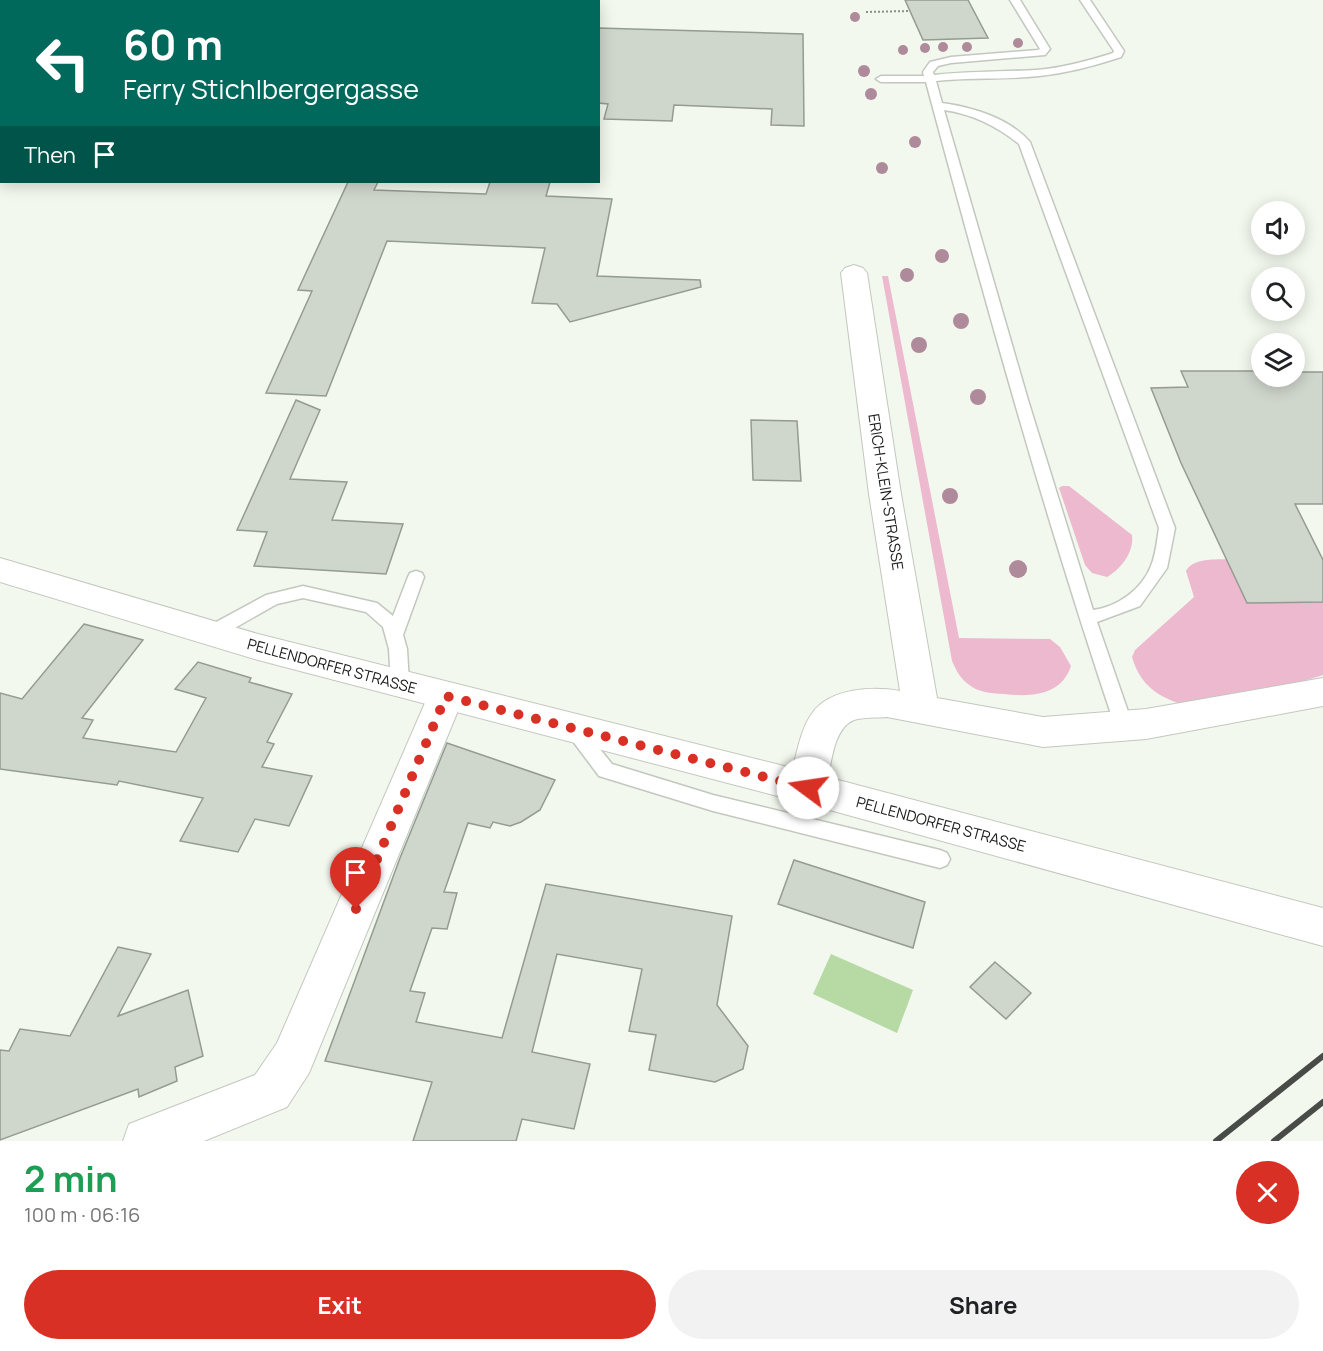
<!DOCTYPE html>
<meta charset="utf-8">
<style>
:root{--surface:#fff;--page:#f2f2f2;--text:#202124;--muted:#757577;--accent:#d93025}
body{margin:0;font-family:Manrope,sans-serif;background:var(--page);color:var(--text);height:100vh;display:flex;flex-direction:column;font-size:22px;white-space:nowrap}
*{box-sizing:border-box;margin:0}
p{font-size:20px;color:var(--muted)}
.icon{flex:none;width:33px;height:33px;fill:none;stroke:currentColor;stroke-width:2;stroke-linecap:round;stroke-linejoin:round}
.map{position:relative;height:1141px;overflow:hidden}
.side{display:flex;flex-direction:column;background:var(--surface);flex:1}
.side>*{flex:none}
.hud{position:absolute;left:0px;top:0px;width:600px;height:183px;box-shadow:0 3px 15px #0003;background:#00695c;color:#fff;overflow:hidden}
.tools{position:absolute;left:1251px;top:201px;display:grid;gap:12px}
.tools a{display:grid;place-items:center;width:54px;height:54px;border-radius:50%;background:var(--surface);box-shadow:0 3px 15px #0003;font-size:30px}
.pin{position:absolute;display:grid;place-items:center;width:51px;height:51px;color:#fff;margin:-62px -26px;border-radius:50% 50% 50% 0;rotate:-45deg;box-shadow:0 0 6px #0007}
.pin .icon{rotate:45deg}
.me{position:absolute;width:66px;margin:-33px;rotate:284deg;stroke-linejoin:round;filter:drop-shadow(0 0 4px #0008)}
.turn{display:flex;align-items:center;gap:21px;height:126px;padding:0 24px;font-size:27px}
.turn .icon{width:78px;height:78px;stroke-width:2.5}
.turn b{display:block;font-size:42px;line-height:51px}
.then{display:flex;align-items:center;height:57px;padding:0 24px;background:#0003;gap:12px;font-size:22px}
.round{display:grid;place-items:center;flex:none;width:63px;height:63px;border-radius:32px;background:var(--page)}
.headline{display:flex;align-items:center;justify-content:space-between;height:102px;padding:0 24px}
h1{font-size:36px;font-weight:700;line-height:45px;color:#1e9e55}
.action{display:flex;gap:12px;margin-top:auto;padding:12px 24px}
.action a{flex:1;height:69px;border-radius:36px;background:var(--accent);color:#fff;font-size:24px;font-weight:700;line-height:69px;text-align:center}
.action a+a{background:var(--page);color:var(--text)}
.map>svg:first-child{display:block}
.green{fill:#edb9cf}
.water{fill:#b7daa5}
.building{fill:#cfd6cc;stroke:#949b91;stroke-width:1.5}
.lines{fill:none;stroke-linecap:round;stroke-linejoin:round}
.service-casing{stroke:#c2c8bf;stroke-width:3}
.minor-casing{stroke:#c2c8bf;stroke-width:2}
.tertiary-casing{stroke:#c2c8bf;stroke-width:2}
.path{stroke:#8a8f88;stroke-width:2;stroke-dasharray:2 2;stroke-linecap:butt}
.service{fill:#fff;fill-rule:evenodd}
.minor{fill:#fff;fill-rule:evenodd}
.tertiary{fill:#fff;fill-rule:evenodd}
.rail{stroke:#484b47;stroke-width:6}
.tree{fill:#af8a9a}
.route{stroke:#d93025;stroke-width:10;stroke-dasharray:0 18}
.labels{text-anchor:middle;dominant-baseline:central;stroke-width:6;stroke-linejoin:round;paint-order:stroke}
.street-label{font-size:15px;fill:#1b1d1a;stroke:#fff}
</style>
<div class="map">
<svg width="1323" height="1141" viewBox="0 0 1323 1141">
<rect width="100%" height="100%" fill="#f2f8ee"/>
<g class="green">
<path d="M882,276H888L959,638L1050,639L1060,647L1071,666C1061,696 1031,697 1004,694C990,693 979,693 968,684C960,678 956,670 952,661Z"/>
<path d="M1062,486H1069L1132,535C1134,552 1122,568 1107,577L1092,573L1085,565L1059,488Z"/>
<path d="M1227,559L1248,603L1323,602V675L1278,689L1184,705C1158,697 1140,685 1132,657L1135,650L1194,597L1186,571C1193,558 1213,560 1227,559Z"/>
</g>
<path class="water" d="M831,954L913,990L897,1033L813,994Z"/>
<g class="building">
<path d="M905,0H968L988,38L923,40Z"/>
<path d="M598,28L803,34L804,126L771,125L772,109L674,105L672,121L604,119L608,104L598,103Z"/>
<path d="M348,182H378L374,190L486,194L490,182H550L546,196L612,199L597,276L700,280L701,287L570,322L557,304L532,303L545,248L387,241L326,396L266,393L312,291L298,290Z"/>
<path d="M1181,371H1262V376H1294V372H1323V504H1295L1323,560V602L1247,603L1181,463L1151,388L1188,387Z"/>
<path d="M296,400L320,410L290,479L347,482L332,520L403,524L386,574L254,566L267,532L237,530Z"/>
<path d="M751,420L797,421L801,481L753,480Z"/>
<path d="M84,624L143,640L82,718L93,720L83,738L176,752L206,698L175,689L198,662L251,678L249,682L292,694L267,742L274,744L262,767L312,776L289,826L255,819L238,852L180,841L203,798L119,781L117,785L0,769V693L22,699Z"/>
<path d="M447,743L555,780L540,810L521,822L510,826L493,822L490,828L468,823L444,892L457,893L447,929L432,928L410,991L425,993L416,1022L502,1038L546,884L732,916L717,1005L748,1046L743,1069L715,1082L649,1070L656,1035L629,1031L642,969L557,954L532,1052L590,1064L574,1129L522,1119L516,1141H413L432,1082L325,1061L400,858Z"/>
<path d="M794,860L925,902L913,948L778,904Z"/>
<path d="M118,947L151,954L118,1016L188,990L203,1056L175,1067L177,1081L139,1097L138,1089L0,1140V1050L9,1051L20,1029L70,1036Z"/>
<path d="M995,962L1031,993L1006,1019L970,987Z"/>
</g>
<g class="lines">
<g class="service-casing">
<g id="service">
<path d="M1010,0H1020L1050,49L1045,55L951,63L938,66L933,72L934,75C968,71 1002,72 1036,70C1062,68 1088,61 1113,53L1114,51L1080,0H1090L1124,51L1121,57C1094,66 1067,73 1039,76C1005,80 970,77 936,81L942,103C972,107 1009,118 1030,142L1175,528L1167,568L1140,606L1097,622L1133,726L1130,731L1124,733L1118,731L1115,726C1044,515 984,298 926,82H881L876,79L881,76H924L923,72L930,62L951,57L1038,50L1040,49ZM944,110C972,114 997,126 1019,144L1159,528C1157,540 1156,554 1151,566C1142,589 1118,607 1093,610L1028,400Z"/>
<path d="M416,571L422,573L424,577L403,635L407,649L409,684L406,689L400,691L394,689L391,684L389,649L383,627L366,612L303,598L277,604L217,638L211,639L205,638L202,633L205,628L266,595L303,586L377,603L393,616L408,577L410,573Z"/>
<path d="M572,721L579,723L612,764L713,795L940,850L947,853L950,859L947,865L940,868L713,811L599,776L563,728L565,723Z"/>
</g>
</g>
<g class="minor-casing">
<g id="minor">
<path d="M854,265L863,268L867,273L901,494L937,698L1043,717L1146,709L1323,678V706L1146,739L1043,747L887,717C877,718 864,717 854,720C829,730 832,777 822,799L808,804L794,799C787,785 792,775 795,759C799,743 803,725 813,712C831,688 873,686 900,691L869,494L841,273L845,268Z"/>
<path d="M446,682L459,686L464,696L309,1073L287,1107L204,1141H123L129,1124L255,1075L277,1043L428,696L433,686Z"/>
</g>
</g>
<g class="tertiary-casing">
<path id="tertiary" d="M0,558L258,634L808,772L1323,908V946L808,804L258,660L0,582Z"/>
</g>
<path class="path" d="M866,12L910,11"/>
<use href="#service" class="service"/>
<use href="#minor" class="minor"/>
<use href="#tertiary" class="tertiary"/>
<g class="rail">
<path d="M1216,1141L1323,1056"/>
<path d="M1274,1141L1323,1102"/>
</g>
</g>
<g class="tree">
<circle cx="855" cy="17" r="5"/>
<circle cx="1018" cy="43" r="5"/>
<circle cx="943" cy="47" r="5"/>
<circle cx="967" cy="47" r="5"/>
<circle cx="925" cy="48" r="5"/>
<circle cx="903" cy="50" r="5"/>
<circle cx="864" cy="71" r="6"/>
<circle cx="871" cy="94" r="6"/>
<circle cx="915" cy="142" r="6"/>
<circle cx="882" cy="168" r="6"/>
<circle cx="942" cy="256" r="7"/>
<circle cx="907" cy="275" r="7"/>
<circle cx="961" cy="321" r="8"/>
<circle cx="919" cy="345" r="8"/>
<circle cx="978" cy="397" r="8"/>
<circle cx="950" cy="496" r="8"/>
<circle cx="1018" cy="569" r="9"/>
</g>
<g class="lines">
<path class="route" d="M356,909L446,696L808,788"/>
</g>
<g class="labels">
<g class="street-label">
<text transform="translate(886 492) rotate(81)">ERICH-KLEIN-STRASSE</text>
<text transform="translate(332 666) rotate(15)">PELLENDORFER STRASSE</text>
<text transform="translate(941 824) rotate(15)">PELLENDORFER STRASSE</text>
</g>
</g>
</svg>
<div class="tools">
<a><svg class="icon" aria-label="sound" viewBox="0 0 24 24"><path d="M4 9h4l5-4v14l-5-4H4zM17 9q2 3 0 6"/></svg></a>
<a><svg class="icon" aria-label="search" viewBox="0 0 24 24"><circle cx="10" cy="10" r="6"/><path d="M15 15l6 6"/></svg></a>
<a><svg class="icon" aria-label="layers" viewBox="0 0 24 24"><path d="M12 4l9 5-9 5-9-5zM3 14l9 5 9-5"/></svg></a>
</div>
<div class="pin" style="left:356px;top:909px;background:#d93025"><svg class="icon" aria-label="arrive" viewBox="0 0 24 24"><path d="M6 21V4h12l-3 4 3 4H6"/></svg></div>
<svg class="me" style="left:808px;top:788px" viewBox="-20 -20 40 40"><circle r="19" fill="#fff"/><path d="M0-13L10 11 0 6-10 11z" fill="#d93025"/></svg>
<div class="hud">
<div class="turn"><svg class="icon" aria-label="left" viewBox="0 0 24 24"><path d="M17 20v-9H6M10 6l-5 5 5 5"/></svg><div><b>60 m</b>Ferry Stichlbergergasse</div></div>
<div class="then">Then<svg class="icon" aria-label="arrive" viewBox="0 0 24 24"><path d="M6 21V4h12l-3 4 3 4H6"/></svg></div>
</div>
</div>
<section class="side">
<div class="headline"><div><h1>2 min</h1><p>100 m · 06:16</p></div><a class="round" style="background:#d93025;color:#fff"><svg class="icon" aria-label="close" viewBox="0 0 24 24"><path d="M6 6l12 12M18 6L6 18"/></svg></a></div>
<div class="action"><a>Exit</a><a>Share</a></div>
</section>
